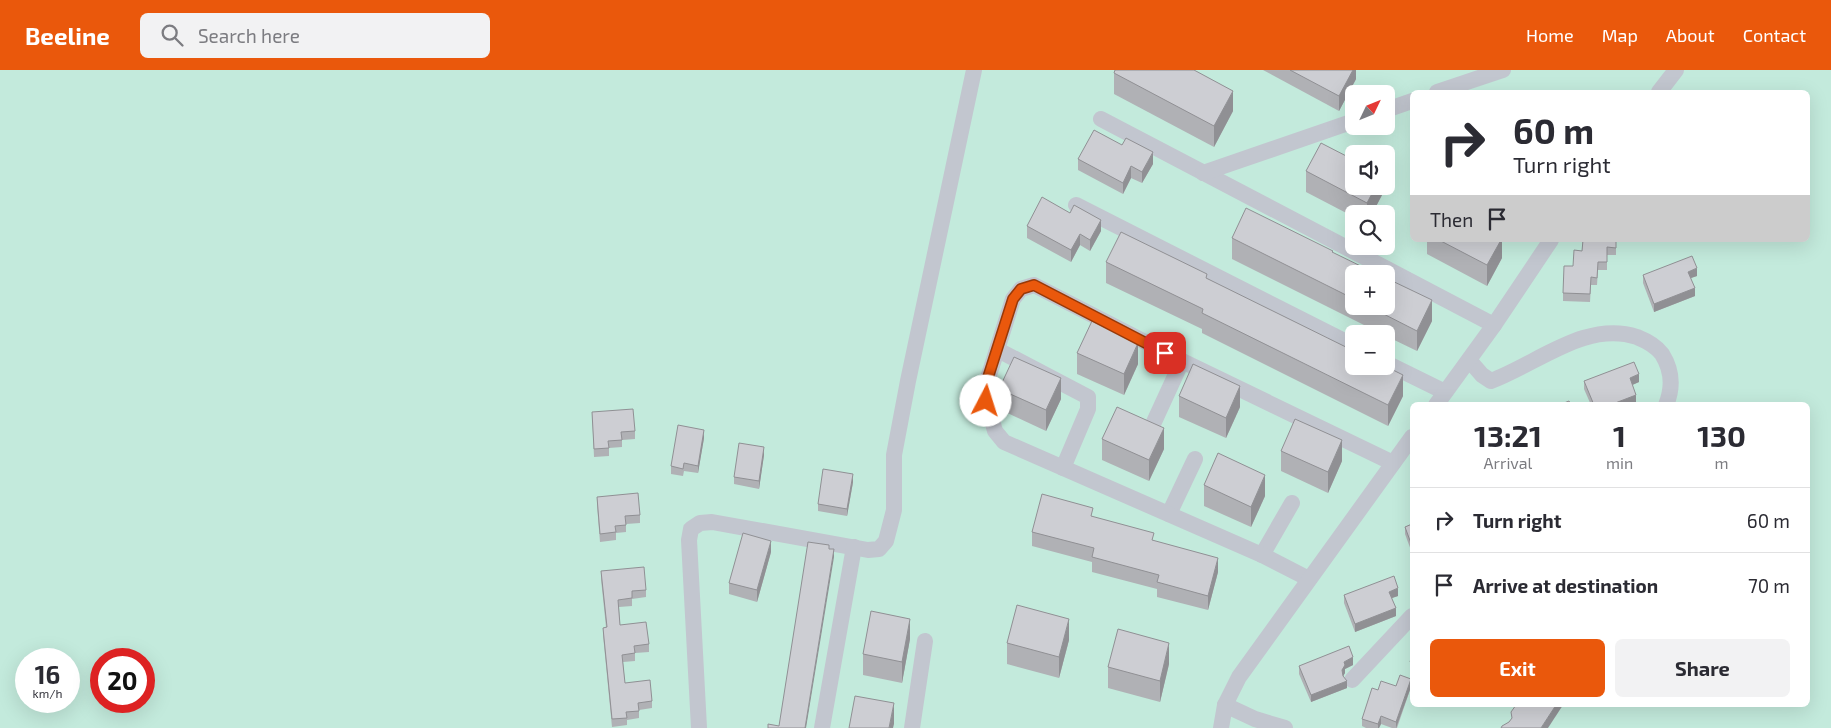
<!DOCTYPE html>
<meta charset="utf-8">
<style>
:root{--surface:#fff;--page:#f2f2f3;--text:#2b2b33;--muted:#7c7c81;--line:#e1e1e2;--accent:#ea580c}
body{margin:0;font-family:"Exo 2",sans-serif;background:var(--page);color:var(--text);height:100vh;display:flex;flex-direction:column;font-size:19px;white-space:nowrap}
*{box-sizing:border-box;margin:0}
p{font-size:16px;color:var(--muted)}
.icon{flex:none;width:28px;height:28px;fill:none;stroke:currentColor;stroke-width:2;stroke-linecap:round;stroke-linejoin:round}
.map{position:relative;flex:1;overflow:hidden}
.drawer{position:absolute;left:1410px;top:332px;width:400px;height:305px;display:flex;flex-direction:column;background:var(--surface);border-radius:8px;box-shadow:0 5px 20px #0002}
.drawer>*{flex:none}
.hud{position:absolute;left:1410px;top:20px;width:400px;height:152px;border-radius:8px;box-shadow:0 5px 20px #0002;background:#fff;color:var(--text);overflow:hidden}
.needle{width:32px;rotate:47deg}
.fabs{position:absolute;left:1345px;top:15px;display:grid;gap:10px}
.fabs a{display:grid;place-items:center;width:50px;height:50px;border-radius:8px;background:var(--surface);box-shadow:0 5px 20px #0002;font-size:25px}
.speed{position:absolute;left:15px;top:578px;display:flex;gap:10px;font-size:25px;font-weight:700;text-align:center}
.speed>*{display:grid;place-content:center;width:65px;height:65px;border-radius:50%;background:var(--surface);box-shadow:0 5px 20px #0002;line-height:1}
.speed small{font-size:12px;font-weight:400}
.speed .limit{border:8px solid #d22;background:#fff;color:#111}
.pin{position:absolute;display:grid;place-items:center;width:42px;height:42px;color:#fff;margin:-21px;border-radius:10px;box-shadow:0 2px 8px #0006}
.me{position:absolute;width:55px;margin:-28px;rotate:5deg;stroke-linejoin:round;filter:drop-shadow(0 0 4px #0008)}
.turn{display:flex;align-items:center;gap:18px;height:105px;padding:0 20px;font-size:22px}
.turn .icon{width:65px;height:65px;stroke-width:2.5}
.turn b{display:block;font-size:35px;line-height:42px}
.then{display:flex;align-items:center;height:48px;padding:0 20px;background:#0003;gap:10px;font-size:19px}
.eta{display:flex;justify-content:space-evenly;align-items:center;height:85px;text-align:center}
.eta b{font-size:30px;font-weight:700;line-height:35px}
.cta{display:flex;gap:10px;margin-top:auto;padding:10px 20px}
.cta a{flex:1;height:58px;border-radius:8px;background:var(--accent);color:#fff;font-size:20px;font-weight:700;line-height:58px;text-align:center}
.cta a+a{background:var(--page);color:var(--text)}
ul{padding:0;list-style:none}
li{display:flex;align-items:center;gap:15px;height:65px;padding:0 20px;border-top:1px solid var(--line)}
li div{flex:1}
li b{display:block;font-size:19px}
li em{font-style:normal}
header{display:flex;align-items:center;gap:30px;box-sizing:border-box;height:70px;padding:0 25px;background:var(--accent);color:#fff}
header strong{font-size:24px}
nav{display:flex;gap:28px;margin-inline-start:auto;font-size:18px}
.search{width:350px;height:45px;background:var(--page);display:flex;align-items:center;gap:12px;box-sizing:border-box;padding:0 18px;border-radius:8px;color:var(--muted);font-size:19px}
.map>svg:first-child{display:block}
.green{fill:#c3eadc;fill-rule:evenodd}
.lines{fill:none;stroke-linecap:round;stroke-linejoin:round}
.minor{stroke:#c2c6cf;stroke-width:16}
.wall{fill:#b0b1b5}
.shaded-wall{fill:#909094}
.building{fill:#cdced3;stroke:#909094}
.route-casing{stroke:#983908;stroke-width:12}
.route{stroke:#ea580c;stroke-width:9}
</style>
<header>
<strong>Beeline</strong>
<div class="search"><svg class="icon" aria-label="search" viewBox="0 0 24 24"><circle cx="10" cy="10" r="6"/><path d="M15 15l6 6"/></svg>Search here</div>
<nav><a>Home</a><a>Map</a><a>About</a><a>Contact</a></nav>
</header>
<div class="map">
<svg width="1831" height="658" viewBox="0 0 1831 658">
<rect width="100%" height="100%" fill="#f1f0ef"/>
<path class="green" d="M0,0H1831V658H0ZM1412,22H1808V170H1412ZM1354,24H1386V56H1354ZM1354,84H1386V116H1354ZM1354,144H1386V176H1354ZM1354,204H1386V236H1354ZM1354,264H1386V296H1354ZM1412,335H1808V635H1412ZM26,589H69V631H26ZM101,589H144V631H101Z"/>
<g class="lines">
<g class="minor">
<path d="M1437,22L1503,0"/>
<path d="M1659,22L1676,0"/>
<path d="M1386,40L1412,31"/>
<path d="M1101,49L1494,255"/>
<path d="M1203,103L1354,51"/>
<path d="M1076,135L1354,276"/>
<path d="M998,280L1088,327V339L1063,398"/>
<path d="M1469,290L1482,305L1491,311C1537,294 1586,250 1637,267C1647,271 1656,276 1662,284C1672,300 1673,318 1666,335"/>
<path d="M1386,293L1445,322"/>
<path d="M1436,335L1494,255L1551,170"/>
<path d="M1154,352L1182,291"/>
<path d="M1169,444L1195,389"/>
<path d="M1262,485L1292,433"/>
<path d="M1309,509L1262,485L1004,372L995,361L984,321L1013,229L1021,219L1034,215L1182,291L1393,393"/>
<path d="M1352,610L1412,546"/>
<path d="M1225,635L1255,649L1285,658"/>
<path d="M699,658L689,470L691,459L700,453L712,452L868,480L879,479L886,471L894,440V385L908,311L974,0"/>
<path d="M822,658L854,477"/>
<path d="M912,658L925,571"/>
<path d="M1221,658L1225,635L1239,607L1412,367"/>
</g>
</g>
<g class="wall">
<path d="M1263,0H1356V9L1339,41Z"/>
<path d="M1114,3L1233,41L1214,77L1114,24Z"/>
<path d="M1078,89L1153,94L1142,113L1131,108L1123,124L1078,100Z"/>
<path d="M1306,101L1382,116V125L1372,144H1354V147L1306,122Z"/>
<path d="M1027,156L1101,161L1090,181L1080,175L1071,192L1027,168Z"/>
<path d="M1232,168L1354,204V236H1386L1432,251L1417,281L1386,266V264H1382L1232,189Z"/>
<path d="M1427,170H1502V188L1487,216L1427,184Z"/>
<path d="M1583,170H1625V172H1616V185H1607V200H1598L1597,215H1591L1590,232L1563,231V223L1573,196L1582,181Z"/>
<path d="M1106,192L1207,208L1403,326L1388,356L1202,263V259L1106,213Z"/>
<path d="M1643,205L1697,206L1691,208L1695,226L1654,242L1643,213Z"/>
<path d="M1077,283L1138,294L1124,325L1077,304Z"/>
<path d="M1584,311L1639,312L1632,315L1636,332L1629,335H1591L1584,319Z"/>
<path d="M999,319L1061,329L1046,361L999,339Z"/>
<path d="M1179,326L1240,337L1226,368L1179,347Z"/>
<path d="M592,342L635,361V369L622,370V377L609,378V386L594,387Z"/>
<path d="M704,368L698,403L684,401L683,406L671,404V396Z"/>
<path d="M1102,369L1164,379L1149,411L1102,390Z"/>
<path d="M1281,381L1342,391L1328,423L1281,401Z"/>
<path d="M764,385L759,419L734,414V407Z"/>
<path d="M853,412L847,446L818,441V434Z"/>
<path d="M1204,415L1265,426L1251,457L1204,436Z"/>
<path d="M597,427L640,445V453L626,454V462L616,463V470L600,472L597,435Z"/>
<path d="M1093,447L1154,471L1218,502L1208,540L1157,527V519L1092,502V492L1032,476V462Z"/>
<path d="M1412,454V483L1405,464V457Z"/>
<path d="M771,482L757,532L729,524V513Z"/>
<path d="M601,501L646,520V527L632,529V536L619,537L620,555L649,574V582L635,583V591L623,592L625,613L652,631V638L639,640V648L627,650V655L612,657L603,565V558L606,557L601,509Z"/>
<path d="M1344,525L1398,526L1392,528L1396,546L1355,562L1344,533Z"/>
<path d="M910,569L902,613L863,605V584Z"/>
<path d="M1069,570L1059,608L1007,594V573Z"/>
<path d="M1412,585V601L1410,600V592Z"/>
<path d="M1169,594L1160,632L1108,618V597Z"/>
<path d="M1353,595L1345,599V603L1343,606L1347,618L1311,632L1299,604V596Z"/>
<path d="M1396,616L1411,617L1397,658H1392L1381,654L1379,658H1366L1362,656V649L1378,620Z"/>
</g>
<g class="shaded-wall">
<path d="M1353,0H1356V9L1339,41V26Z"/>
<path d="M1233,21V41L1214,77V56Z"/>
<path d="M1153,82V94L1142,113V102Z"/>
<path d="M1131,96V108L1123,124V113Z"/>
<path d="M1376,116H1382V125L1372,144H1367V133Z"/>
<path d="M1101,150V161L1090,181V170Z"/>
<path d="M1080,164V175L1071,192V180Z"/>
<path d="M1501,170H1502V188L1487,216V195Z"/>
<path d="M1697,198V206L1688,209V202Z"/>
<path d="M1695,218V226L1654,242V234Z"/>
<path d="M1432,230V251L1417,281V261Z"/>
<path d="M1138,273V294L1124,325V304Z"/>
<path d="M1639,304V312L1630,316V308Z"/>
<path d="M1403,305V326L1388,356V335Z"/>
<path d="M1061,308V329L1046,361V340Z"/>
<path d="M1240,316V337L1226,368V348Z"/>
<path d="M1636,325V332L1629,335H1610Z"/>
<path d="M1164,358V379L1149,411V390Z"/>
<path d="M704,360V368L698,403V396Z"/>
<path d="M1342,370V391L1328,423V402Z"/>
<path d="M764,377V385L759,419V411Z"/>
<path d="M853,404V412L847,446V439Z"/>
<path d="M1265,405V426L1251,457V437Z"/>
<path d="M771,471V482L757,532V520Z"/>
<path d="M834,479V487L806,658H805Z"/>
<path d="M1218,488V502L1208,540V526Z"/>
<path d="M1398,518V526L1389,529V522Z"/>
<path d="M1396,538V546L1355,562V554Z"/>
<path d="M910,549V569L902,613V592Z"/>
<path d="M1069,549V570L1059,608V587Z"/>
<path d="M1169,573V594L1160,632V611Z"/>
<path d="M1353,587V595L1345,599V603L1342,608V600L1344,592Z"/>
<path d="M1411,609V617L1396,658V652Z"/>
<path d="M1347,611V618L1311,632V625Z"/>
<path d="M894,633V654L893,658H889Z"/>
<path d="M1556,635H1563L1548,658H1541Z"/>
<path d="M1381,646V654L1379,658H1378V654Z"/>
</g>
<g class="building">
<path d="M1115,0H1194L1233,21L1214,56L1114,3Z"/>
<path d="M1290,0H1353L1339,26Z"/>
<path d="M1094,60L1122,75L1126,68L1153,82L1142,102L1131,96L1123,113L1078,89Z"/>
<path d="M1321,73L1354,90V116H1376L1367,133L1306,101Z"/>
<path d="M1042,127L1070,143L1074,135L1101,150L1090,170L1080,164L1071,180L1027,156Z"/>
<path d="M1246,138L1333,181L1332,182L1377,204H1354V229L1232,168Z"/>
<path d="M1121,162L1207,204L1206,208L1354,281V296H1385L1403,305L1388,335L1202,243L1203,239L1106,192Z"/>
<path d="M1439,170H1501L1487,195Z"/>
<path d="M1583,170H1616V178L1607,177V192H1598L1597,208L1591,207L1590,224L1563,223L1564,196H1573L1574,180L1582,181Z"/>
<path d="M1692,186L1697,198L1688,202L1695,218L1654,234L1643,205Z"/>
<path d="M1386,208L1432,230L1417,261L1368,236H1386Z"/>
<path d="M1092,251L1138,273L1124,304L1077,283Z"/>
<path d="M1014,287L1061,308L1046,340L999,319Z"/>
<path d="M1634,292L1639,304L1630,308L1636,325L1610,335H1594L1584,311Z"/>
<path d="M1193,294L1240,316L1226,348L1179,326Z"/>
<path d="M1569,331L1571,335H1559Z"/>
<path d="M1117,337L1164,358L1149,390L1102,369Z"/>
<path d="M633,339L635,361L621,362L622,370L608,371L609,378L594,379L592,342Z"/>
<path d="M1295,349L1342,370L1328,402L1281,381Z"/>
<path d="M678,355L704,360L698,396L684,393L683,399L671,396Z"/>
<path d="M739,373L764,377L759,411L734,407Z"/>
<path d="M1218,383L1265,405L1251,437L1204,415Z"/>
<path d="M823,399L853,404L847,439L818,434Z"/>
<path d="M638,423L640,445L625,446L626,455L615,456L616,462L600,464L597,427Z"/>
<path d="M1042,424L1093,438L1091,446L1154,463L1152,470L1218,488L1208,526L1157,512L1159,505L1092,487L1094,478L1032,462Z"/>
<path d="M1412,454V476L1405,457Z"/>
<path d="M743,463L771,471L757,520L729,513Z"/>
<path d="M808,472L829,475V479H834L805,658H768V654L779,656Z"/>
<path d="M644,497L646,520L632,521V528L618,530L620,555L646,552L649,574L634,576L635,583L622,585L625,613L650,610L652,631L638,633L639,641L626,642L627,648L612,649L603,558L607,557L601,501Z"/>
<path d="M1394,506L1398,518L1389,522L1396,538L1355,554L1344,525Z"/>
<path d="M1017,535L1069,549L1059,587L1007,573Z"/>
<path d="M871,541L910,549L902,592L863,584Z"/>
<path d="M1118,559L1169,573L1160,611L1108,597Z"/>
<path d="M1349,576L1353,587L1344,592L1345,595L1342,600L1343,606L1347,611L1311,625L1299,596Z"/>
<path d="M1412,585V593L1410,592Z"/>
<path d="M1400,605L1411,609L1396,652L1381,646L1378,654L1362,649L1372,618L1378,620L1381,611L1396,616Z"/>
<path d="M855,626L894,633L889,658H849Z"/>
<path d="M1516,635H1556L1541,658H1501L1502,656L1509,652L1512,648L1511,642Z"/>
</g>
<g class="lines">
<g class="route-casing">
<path id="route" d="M986,331L984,320L1013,229L1021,219L1034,215L1165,283"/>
</g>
<use href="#route" class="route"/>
</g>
</svg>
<div class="fabs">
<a><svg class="needle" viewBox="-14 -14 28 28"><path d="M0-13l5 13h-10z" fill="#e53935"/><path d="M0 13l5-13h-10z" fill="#7c7c81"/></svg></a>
<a><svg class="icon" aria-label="sound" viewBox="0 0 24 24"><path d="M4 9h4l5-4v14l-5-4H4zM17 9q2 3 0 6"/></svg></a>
<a><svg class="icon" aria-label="search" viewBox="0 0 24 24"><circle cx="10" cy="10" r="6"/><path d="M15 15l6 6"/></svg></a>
<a>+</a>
<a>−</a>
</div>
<div class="speed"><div>16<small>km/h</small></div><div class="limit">20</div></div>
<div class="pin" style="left:1165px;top:283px;background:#d93025"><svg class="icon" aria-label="arrive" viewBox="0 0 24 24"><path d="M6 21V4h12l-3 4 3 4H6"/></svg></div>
<svg class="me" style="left:986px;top:331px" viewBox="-20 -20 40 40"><circle r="19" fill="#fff"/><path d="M0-13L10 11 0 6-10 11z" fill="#ea580c"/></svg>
<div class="hud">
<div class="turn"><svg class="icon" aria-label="right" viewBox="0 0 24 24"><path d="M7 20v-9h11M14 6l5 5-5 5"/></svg><div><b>60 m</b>Turn right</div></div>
<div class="then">Then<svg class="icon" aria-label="arrive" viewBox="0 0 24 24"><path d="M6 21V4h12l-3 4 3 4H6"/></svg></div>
</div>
<section class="drawer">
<div class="eta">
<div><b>13:21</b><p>Arrival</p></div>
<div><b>1</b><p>min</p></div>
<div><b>130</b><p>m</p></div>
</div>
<ul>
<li><svg class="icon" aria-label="right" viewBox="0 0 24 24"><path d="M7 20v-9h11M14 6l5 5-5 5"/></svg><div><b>Turn right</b></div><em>60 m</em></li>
<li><svg class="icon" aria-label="arrive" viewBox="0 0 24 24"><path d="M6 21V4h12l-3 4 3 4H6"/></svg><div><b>Arrive at destination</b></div><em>70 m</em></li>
</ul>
<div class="cta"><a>Exit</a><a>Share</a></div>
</section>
</div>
